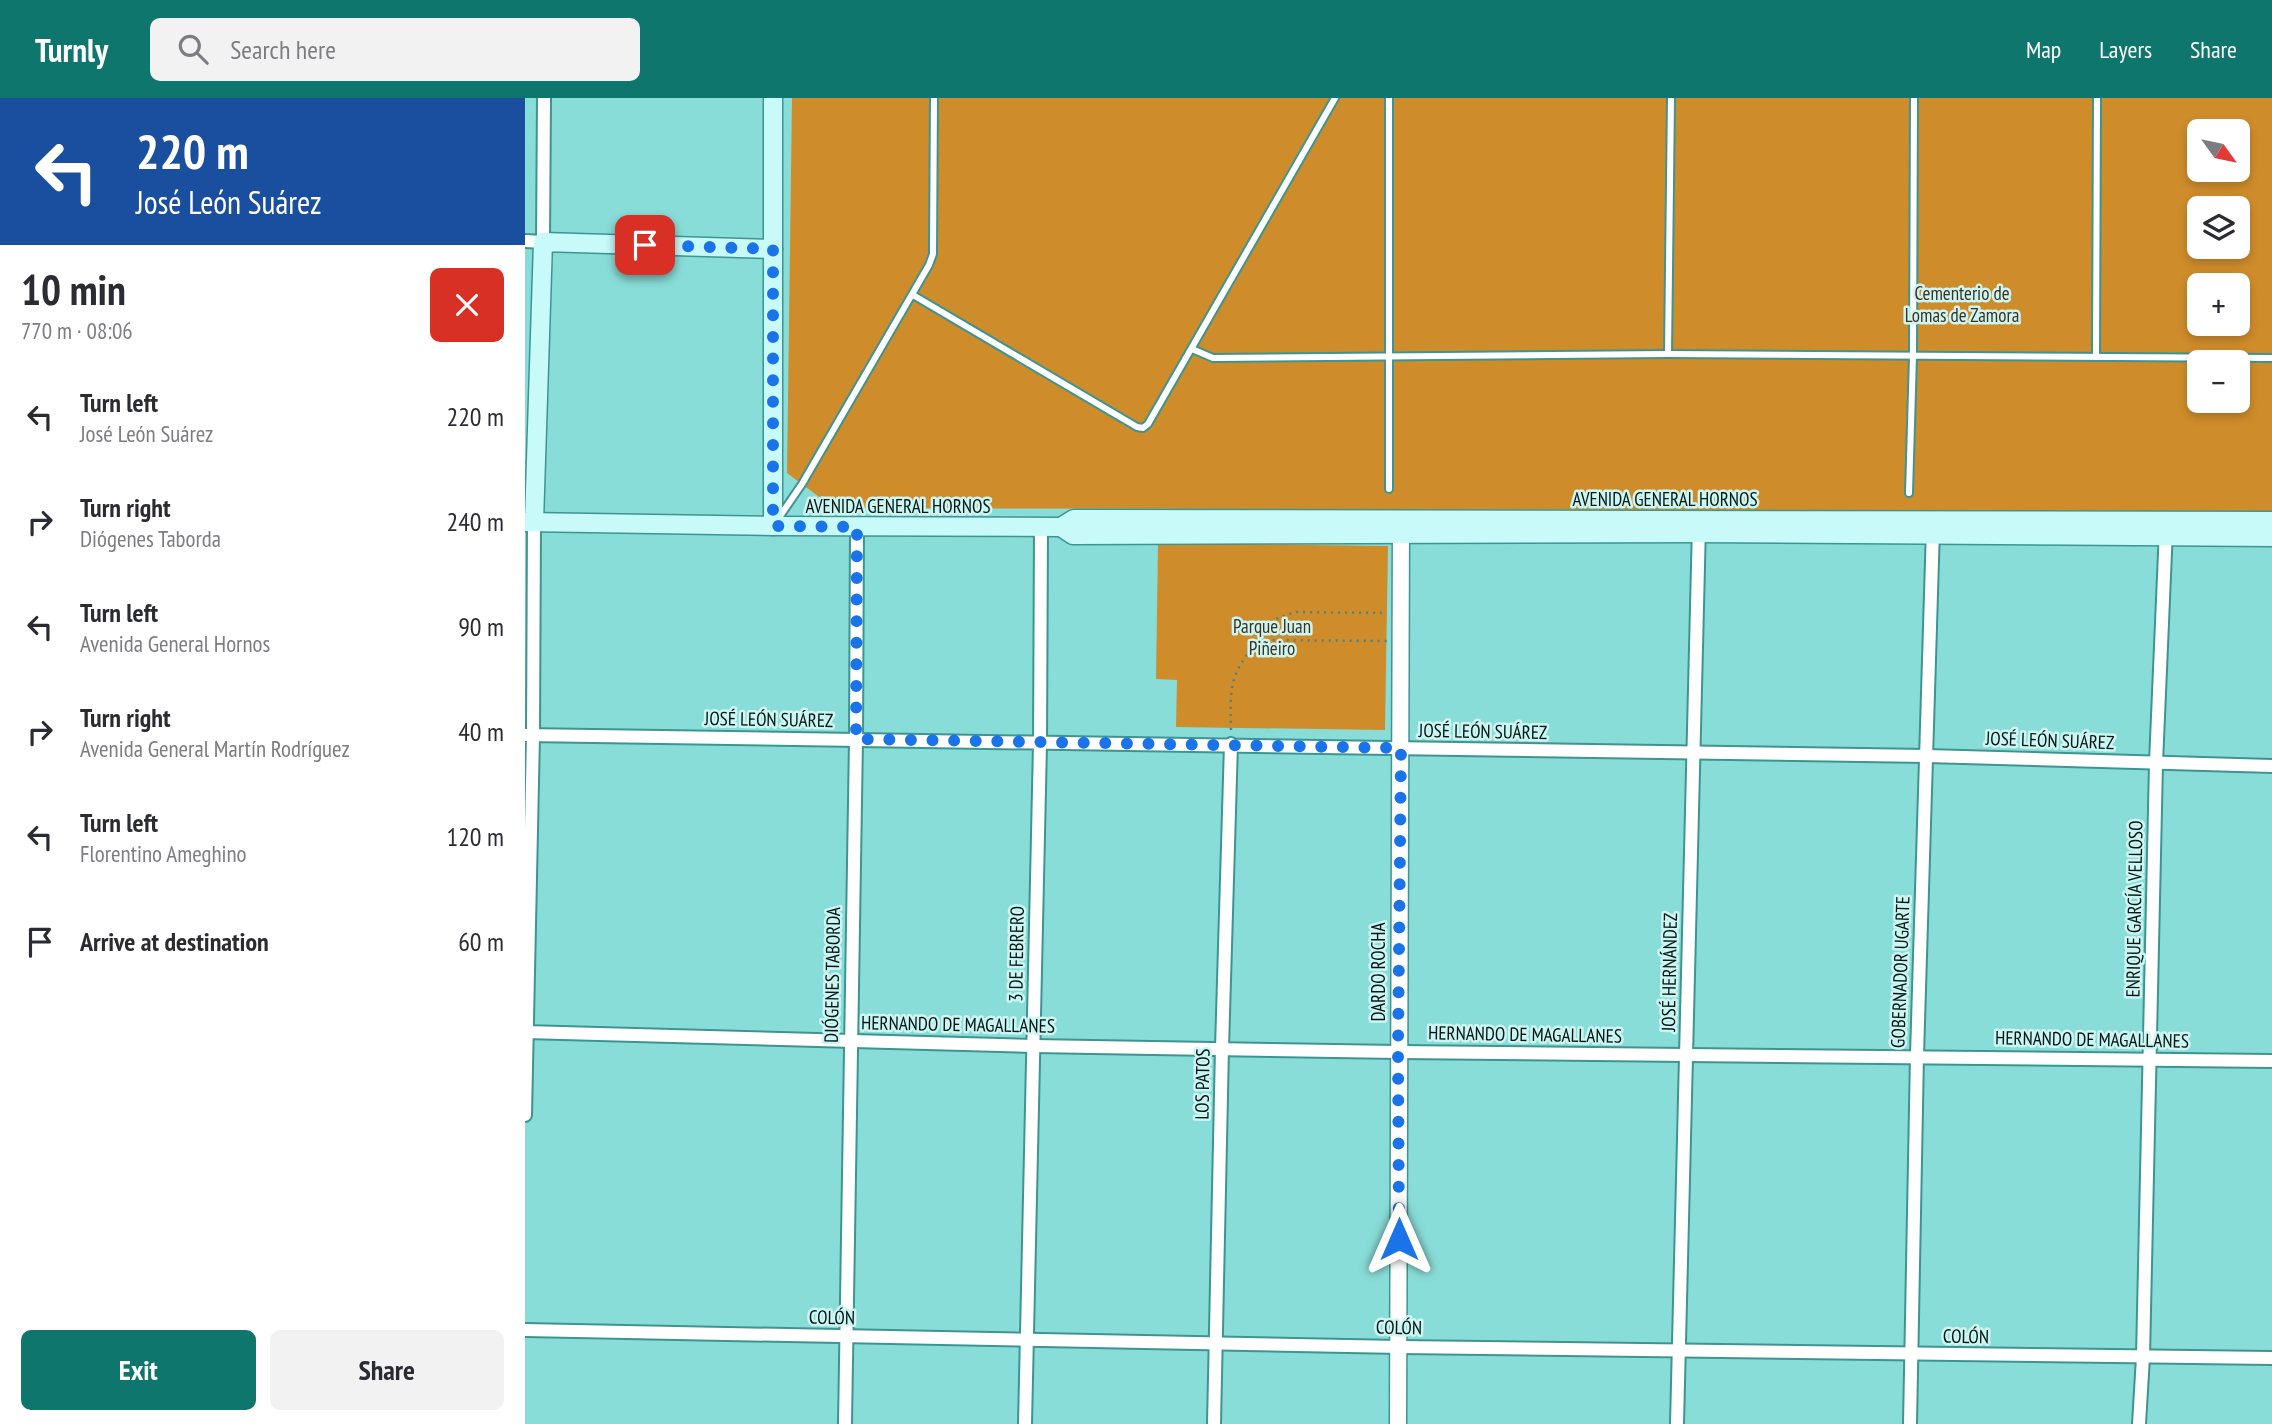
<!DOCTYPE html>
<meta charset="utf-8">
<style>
:root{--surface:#fff;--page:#f2f2f3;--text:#2b2b33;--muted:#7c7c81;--accent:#0f766e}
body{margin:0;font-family:"PT Sans Narrow",sans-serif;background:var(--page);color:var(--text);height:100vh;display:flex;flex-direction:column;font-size:26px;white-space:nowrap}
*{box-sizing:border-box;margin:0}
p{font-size:23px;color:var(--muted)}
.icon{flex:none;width:38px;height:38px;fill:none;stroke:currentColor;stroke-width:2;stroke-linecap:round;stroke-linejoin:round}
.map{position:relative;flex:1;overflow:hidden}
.sheet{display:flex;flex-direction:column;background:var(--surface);width:525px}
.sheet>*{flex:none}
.banner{background:#1a4fa0;color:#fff;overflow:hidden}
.needle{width:46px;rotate:123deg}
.fabs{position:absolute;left:1662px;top:21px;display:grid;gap:14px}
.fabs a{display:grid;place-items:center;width:63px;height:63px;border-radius:10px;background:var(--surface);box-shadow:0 4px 10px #0003;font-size:35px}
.pin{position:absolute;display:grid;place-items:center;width:60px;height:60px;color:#fff;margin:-30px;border-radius:14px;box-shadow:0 4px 10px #0006}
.me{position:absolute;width:77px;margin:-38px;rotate:0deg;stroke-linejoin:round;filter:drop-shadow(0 0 5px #0008)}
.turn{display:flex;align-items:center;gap:24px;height:147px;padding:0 21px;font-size:32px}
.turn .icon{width:91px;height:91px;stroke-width:2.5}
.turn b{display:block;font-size:49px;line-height:60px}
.round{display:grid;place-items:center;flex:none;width:74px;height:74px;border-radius:10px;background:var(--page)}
.summary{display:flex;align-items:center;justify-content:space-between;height:119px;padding:0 21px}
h1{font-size:42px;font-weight:700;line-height:52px}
.action{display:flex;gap:14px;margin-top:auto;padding:14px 21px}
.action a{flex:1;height:80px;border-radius:10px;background:var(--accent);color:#fff;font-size:28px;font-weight:700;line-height:80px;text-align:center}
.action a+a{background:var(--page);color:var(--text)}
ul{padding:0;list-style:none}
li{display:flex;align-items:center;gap:21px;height:105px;padding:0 21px}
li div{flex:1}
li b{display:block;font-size:26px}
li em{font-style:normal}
header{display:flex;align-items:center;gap:42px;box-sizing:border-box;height:98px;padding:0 35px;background:var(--accent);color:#fff}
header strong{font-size:33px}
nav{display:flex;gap:38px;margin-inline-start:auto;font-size:24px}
.search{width:490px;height:63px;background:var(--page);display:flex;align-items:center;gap:18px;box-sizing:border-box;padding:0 24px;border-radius:10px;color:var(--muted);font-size:26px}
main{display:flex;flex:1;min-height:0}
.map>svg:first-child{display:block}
.green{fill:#cf8c2b;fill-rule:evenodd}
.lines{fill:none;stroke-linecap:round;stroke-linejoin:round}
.service-casing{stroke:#3e9490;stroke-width:10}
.minor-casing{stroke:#3e9490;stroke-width:16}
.tertiary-casing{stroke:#3e9490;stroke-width:19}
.secondary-casing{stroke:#3e9490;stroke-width:21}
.path{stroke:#4c8481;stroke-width:2.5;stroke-dasharray:2 5;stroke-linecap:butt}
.service{stroke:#fff;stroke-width:6}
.minor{stroke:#fff;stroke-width:12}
.tertiary{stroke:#fff;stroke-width:16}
.secondary{stroke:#c7faf8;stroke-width:18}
.route{stroke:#1a73e8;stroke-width:12;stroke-dasharray:0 21.6}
.labels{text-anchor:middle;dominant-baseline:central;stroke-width:5;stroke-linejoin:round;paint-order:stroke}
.park-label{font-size:19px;fill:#3f301e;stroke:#cdf5f2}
.street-label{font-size:19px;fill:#001716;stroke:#cdf5f2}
</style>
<header>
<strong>Turnly</strong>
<div class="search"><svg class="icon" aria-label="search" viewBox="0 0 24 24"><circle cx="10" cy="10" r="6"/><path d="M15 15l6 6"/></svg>Search here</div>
<nav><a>Map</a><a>Layers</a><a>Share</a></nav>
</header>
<main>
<section class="sheet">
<div class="banner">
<div class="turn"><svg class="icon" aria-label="left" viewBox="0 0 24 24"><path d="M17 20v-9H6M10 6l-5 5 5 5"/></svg><div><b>220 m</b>José León Suárez</div></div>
</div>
<div class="summary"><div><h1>10 min</h1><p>770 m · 08:06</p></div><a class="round" style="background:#d93025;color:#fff"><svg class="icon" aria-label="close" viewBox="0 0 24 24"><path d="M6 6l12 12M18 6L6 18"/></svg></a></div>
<ul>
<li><svg class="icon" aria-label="left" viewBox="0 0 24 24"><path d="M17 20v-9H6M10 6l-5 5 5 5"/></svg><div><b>Turn left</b><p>José León Suárez</p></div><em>220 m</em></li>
<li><svg class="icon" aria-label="right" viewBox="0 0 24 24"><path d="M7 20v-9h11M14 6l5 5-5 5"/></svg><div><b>Turn right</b><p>Diógenes Taborda</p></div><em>240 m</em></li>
<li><svg class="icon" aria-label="left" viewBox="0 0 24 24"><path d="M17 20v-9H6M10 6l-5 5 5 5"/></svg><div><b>Turn left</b><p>Avenida General Hornos</p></div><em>90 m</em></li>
<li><svg class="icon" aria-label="right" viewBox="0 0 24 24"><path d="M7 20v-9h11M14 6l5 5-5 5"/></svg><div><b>Turn right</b><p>Avenida General Martín Rodríguez</p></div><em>40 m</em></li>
<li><svg class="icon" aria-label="left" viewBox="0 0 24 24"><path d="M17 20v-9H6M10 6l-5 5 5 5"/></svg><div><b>Turn left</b><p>Florentino Ameghino</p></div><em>120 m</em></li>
<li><svg class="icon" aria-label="arrive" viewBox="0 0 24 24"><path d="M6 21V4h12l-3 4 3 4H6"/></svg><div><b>Arrive at destination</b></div><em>60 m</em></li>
</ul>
<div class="action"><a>Exit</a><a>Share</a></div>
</section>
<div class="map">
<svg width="1747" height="1326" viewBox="0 0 1747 1326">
<rect width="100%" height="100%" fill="#89ddd8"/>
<g class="green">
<path d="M267,0H1747V413L309,410L262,375ZM1675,33H1713V72H1675ZM1675,110H1713V149H1675ZM1675,187H1713V226H1675ZM1675,264H1713V303H1675Z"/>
<path d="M633,445L863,448L860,632L651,629L652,582L631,581Z"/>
</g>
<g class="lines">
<g class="service-casing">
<g id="service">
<path d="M388,197L612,329L618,330L623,326L810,0"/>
<path d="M667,251L688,260L1143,256L1747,260"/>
<path d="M1143,256L1146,0"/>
<path d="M1571,259L1572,0"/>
<path d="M864,391V0"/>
<path d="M1384,395L1388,258L1389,0"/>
<path d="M253,421L277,386L404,167L408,156L409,0"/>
</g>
</g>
<g class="minor-casing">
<g id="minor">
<path d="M0,143L18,144L19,0"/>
<path d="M0,637L1402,658L1747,668"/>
<path d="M0,934L508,948L873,954L1747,963"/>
<path d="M0,1017L8,637L9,424"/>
<path d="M0,1232L875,1249L1747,1260"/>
<path d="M320,1326L331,641L332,429"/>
<path d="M500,1326L515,646L516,429"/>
<path d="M689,1326L697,950L706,646"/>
<path d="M1152,1326L1174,427"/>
<path d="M1385,1326L1392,957L1408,430"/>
<path d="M1614,1326L1618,1259L1631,665L1641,431"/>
</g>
</g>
<g class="tertiary-casing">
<path id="tertiary" d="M873,1326L876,425"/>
</g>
<g class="secondary-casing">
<g id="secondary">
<path d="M0,424L248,428L536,429L548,437L1174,435L1747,439"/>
<path d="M9,424L18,144L248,151"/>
<path d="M248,428V0"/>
<path d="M536,429L549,421L1747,423"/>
</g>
</g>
<g class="path">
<path d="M733,542L751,521L770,514L862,515"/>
<path d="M706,632C705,588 704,578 733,542L862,543"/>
</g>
<use href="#service" class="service"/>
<use href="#minor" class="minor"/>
<use href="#tertiary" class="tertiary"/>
<use href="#secondary" class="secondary"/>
</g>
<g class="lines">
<path class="route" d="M120,147L248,151V428L332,429L331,641L876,650L873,954L874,1141"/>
</g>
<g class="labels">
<g class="park-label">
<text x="1437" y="195">Cementerio de<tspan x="1437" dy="22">Lomas de Zamora</tspan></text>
<text x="747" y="528">Parque Juan<tspan x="747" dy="22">Piñeiro</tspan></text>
</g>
<g class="street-label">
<text x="1140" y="401">AVENIDA GENERAL HORNOS</text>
<text x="373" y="408">AVENIDA GENERAL HORNOS</text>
<text transform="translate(244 621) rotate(1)">JOSÉ LEÓN SUÁREZ</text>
<text transform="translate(958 633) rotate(1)">JOSÉ LEÓN SUÁREZ</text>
<text transform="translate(1525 642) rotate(2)">JOSÉ LEÓN SUÁREZ</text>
<text transform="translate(1609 811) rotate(-89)">ENRIQUE GARCÍA VELLOSO</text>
<text transform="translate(491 856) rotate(-89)">3 DE FEBRERO</text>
<text transform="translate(853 874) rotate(-90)">DARDO ROCHA</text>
<text transform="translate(1144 874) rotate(-89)">JOSÉ HERNÁNDEZ</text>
<text transform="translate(1375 874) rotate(-88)">GOBERNADOR UGARTE</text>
<text transform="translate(307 877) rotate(-89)">DIÓGENES TABORDA</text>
<text transform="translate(433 926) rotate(1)">HERNANDO DE MAGALLANES</text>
<text transform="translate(1000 936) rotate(1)">HERNANDO DE MAGALLANES</text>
<text transform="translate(1567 941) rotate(1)">HERNANDO DE MAGALLANES</text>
<text transform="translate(677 986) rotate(-89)">LOS PATOS</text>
<text transform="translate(307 1219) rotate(1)">COLÓN</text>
<text transform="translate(874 1229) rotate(1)">COLÓN</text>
<text transform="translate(1441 1238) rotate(1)">COLÓN</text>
</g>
</g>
</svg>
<div class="fabs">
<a><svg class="needle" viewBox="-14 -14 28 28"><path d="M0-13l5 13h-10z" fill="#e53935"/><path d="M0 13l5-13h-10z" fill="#7c7c81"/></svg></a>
<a><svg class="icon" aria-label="layers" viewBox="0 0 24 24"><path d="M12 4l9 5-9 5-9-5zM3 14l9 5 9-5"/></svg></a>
<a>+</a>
<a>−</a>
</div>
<div class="pin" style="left:120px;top:147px;background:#d93025"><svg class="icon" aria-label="arrive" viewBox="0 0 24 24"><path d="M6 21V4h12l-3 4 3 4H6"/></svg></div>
<svg class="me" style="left:874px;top:1141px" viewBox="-20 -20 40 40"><path d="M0-17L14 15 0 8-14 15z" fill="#1a73e8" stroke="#fff" stroke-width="4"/></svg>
</div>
</main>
